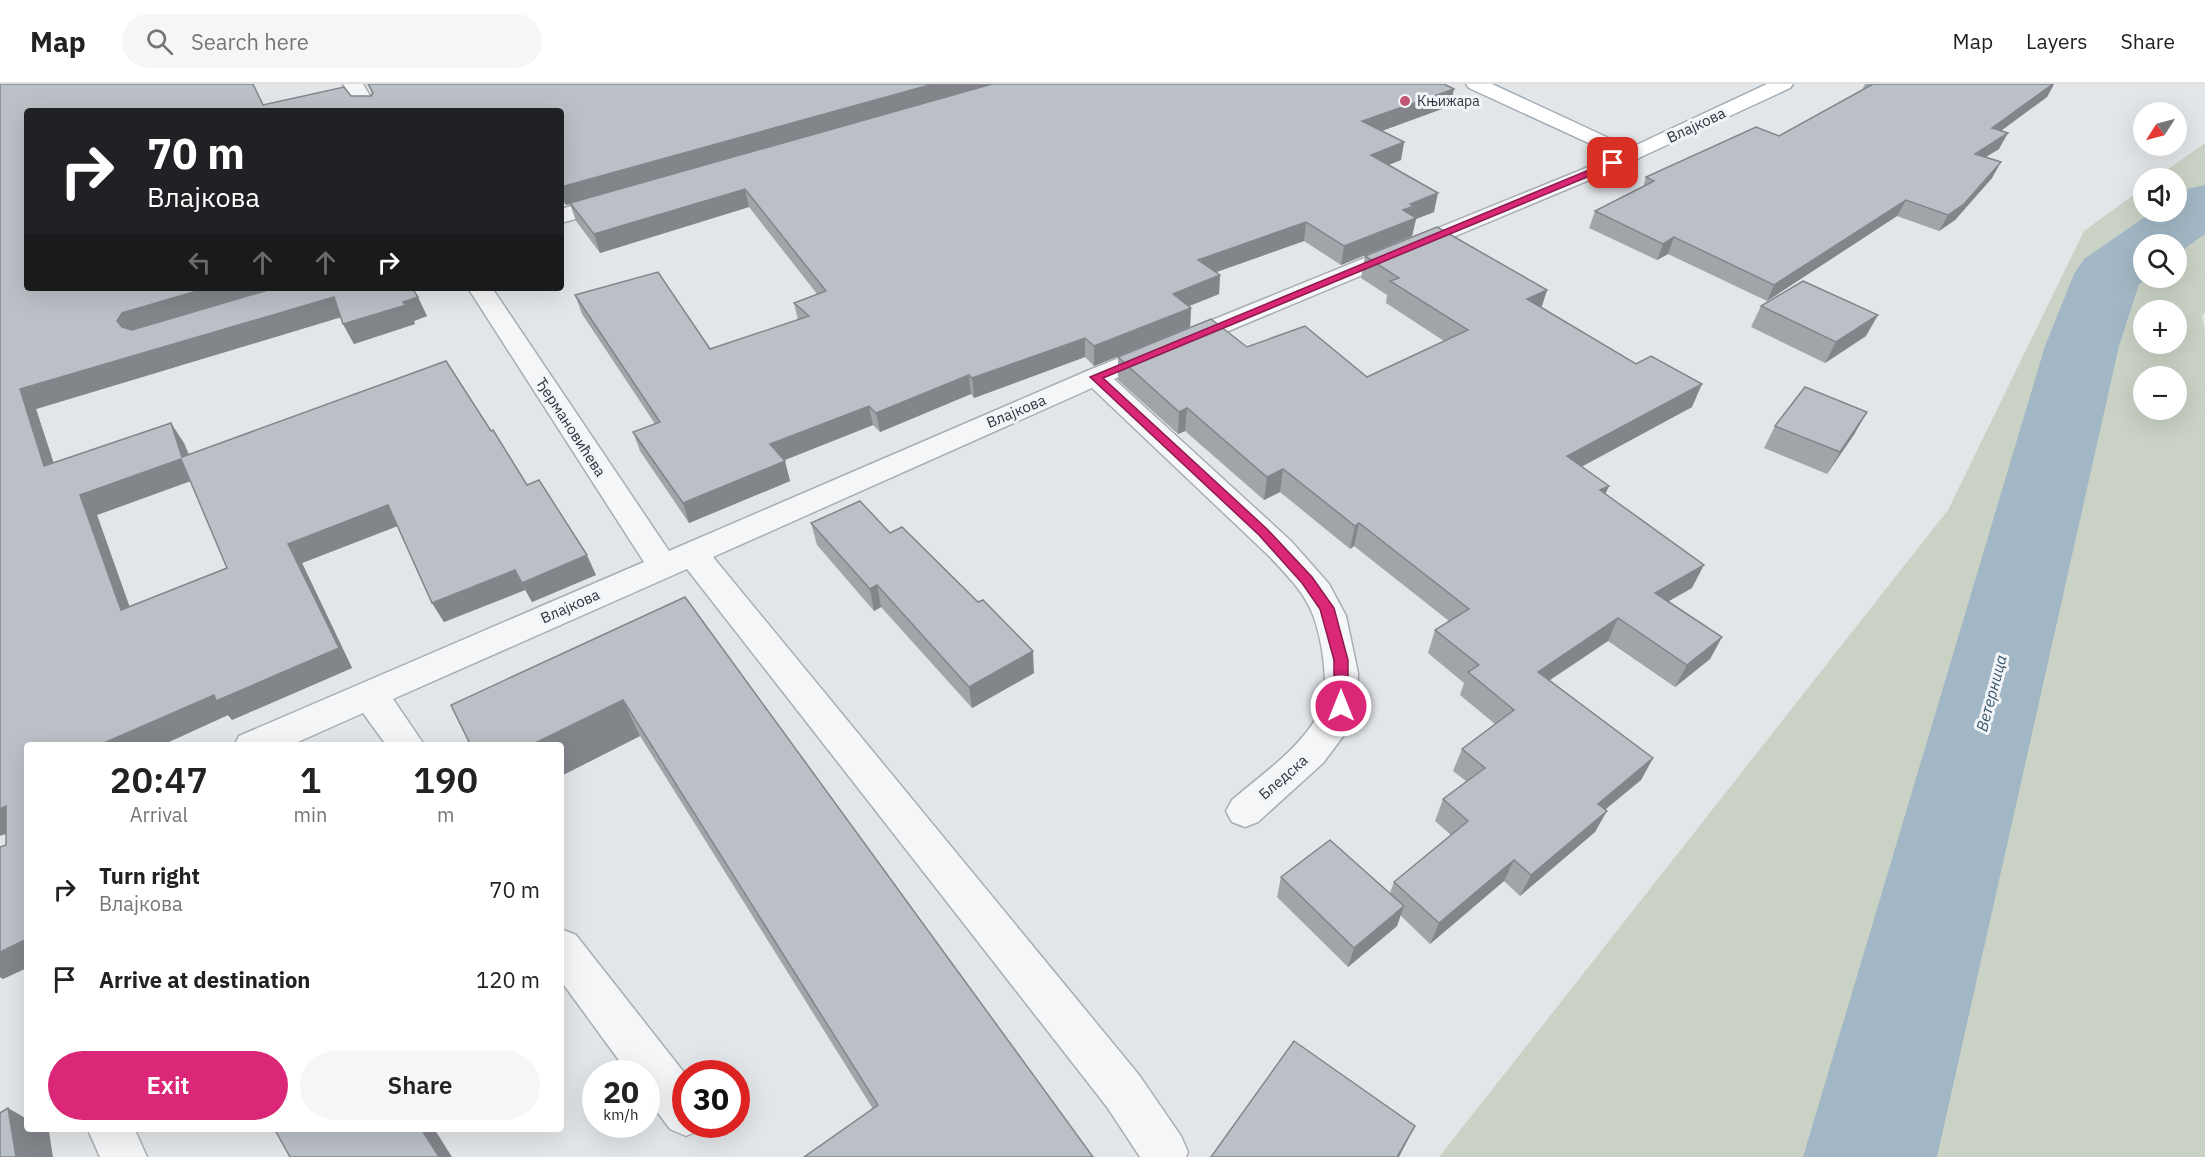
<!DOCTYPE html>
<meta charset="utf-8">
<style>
:root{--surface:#fff;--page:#f6f6f6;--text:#222;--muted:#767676;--line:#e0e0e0;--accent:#db2777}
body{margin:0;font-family:"IBM Plex Sans",sans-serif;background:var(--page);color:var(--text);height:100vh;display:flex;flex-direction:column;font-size:22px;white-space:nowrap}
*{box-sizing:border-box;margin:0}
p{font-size:20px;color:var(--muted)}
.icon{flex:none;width:33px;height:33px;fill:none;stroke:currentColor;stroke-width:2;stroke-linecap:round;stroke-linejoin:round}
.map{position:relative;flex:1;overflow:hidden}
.side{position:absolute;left:24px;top:658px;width:540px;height:390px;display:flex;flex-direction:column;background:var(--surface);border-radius:6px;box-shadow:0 6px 24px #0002}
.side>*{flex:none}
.guide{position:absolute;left:24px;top:24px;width:540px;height:183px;border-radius:6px;box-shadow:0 6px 24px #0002;background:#202124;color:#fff;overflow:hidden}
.needle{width:39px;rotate:234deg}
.fabs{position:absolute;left:2133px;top:18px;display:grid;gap:12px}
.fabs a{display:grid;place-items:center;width:54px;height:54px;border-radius:50%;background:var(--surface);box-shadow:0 6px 24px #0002;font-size:30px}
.speed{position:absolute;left:582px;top:976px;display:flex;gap:12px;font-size:30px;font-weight:700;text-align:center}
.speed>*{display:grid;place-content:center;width:78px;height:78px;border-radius:50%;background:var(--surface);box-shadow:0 6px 24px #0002;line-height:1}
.speed small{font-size:15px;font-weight:400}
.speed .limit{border:9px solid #d22;background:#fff;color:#111}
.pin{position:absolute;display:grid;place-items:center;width:51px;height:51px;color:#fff;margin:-26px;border-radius:12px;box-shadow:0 3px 9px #0006}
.me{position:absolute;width:66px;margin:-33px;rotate:0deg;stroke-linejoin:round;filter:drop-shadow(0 0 4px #0008)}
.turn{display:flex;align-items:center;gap:21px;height:126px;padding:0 24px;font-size:27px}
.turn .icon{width:78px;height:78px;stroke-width:2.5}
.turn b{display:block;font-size:42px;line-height:51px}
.lanes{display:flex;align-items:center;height:57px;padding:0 24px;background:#0003;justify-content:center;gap:30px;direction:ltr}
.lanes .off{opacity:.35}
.eta{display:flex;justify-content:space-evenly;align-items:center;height:102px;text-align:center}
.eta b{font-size:36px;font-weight:600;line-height:42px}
.primary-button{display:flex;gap:12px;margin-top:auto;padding:12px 24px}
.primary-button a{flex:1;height:69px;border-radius:36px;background:var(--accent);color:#fff;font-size:24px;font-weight:600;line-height:69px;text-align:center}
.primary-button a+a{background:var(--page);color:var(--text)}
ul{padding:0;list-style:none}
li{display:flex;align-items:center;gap:18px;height:90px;padding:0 24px}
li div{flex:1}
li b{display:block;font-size:22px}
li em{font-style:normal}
header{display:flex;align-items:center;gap:36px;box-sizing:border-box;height:84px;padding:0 30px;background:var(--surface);border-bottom:2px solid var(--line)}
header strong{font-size:28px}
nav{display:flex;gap:33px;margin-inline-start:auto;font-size:21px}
.search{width:420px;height:54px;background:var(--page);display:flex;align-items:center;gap:15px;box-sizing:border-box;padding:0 21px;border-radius:33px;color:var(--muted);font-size:22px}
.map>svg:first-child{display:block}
.green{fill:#cad2c5;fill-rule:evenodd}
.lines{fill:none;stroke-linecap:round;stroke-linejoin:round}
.river{fill:#a2b7c5;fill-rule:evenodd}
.minor-casing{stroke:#a8adb3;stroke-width:3}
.major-casing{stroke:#a3acb4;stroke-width:3}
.minor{fill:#f5f6f8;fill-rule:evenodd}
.major{fill:#fff;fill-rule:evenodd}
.wall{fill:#a0a5aa;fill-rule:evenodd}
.shaded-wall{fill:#82868b}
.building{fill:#bac0c6;stroke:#82868b;stroke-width:1.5;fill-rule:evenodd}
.route{fill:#db2777;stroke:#8e194d;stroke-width:1.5}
.poi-dot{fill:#c05672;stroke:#f2f5f7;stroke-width:2}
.labels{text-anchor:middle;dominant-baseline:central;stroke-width:6;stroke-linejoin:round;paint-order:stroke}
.far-poi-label{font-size:14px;fill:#2c3540;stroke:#f2f5f7;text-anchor:start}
.street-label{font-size:15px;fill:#2c3540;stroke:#f2f5f7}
.water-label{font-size:16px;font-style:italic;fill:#3b586f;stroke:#f2f5f7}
</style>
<header>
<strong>Map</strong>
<div class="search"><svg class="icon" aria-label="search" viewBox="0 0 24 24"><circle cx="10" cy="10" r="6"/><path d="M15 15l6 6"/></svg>Search here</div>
<nav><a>Map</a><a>Layers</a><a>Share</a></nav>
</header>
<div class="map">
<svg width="2205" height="1073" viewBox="0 0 2205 1073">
<rect width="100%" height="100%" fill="#e3e6e9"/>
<path class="green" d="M2205,59V229L2202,232L2205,248V1073H1439L1948,426L2084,147L2143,104L2144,128H2176V94H2156ZM2144,160H2176V194H2144ZM2144,226H2176V260H2144ZM2144,292H2176V326H2144Z"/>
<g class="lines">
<path class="river" d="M2205,101V150L2176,171V160H2144V194H2148L2139,200L2119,262L1937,1073H1803L2045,262L2074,190L2084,175L2152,128H2176V111L2182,106Z"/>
<g class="minor-casing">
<g id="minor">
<path d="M343,0H363L379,27H359Z"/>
<path d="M1630,66L1637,68L1641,72L1637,76L1114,295L1291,457L1329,500L1346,532L1358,589L1357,625L1344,651L1323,679L1258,738L1245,743L1232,738L1226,727L1232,716C1262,690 1300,665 1319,629C1332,606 1321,545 1309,522C1300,504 1284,488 1269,472L1092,304L713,473L1139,991L1181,1052L1188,1068L1186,1073H1140L1107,1023L687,485L393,615L425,662H387L363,629L289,662H234L239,652L644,478L468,204H492L669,467L1087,287Z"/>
<path d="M617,109L625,111L628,116L625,121L561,139V125Z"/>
<path d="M561,845L576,851L686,991V1041H704L702,1045L686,1052L670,1045L646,1013V990H629L561,897Z"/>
<path d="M88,1046H135L147,1073H100Z"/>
</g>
</g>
<g class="major-casing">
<path id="major" d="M1466,0H1492L1630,64L1767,0H1793L1790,4L1630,78L1469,4Z"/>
</g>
<use href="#minor" class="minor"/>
<use href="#major" class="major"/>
</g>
<g class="wall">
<path d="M0,0L263,21L351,12H371L372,10L368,0L1454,5L1450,22L1381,47L1404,58L1401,76L1388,81L1434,128L1416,135L1412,152L1341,181L1304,157L1216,188L1220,191L1219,210L1189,222L1191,224L1190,243L1094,282L1085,273L974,314L971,310L880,348L873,341L784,376L790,397L689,439L640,367L633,348L655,340L582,230L575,211L710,265L798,236L794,219L817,210L749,123L600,169L576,137L570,120L566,121L561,115V27H27V204L427,232L414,237L415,240L354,260L343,240L341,233L36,325L53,379L184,359L189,370L491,347L527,401L596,491L532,518L525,506L444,538L432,519L398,442L302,479L352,584L232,636L228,631L160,662H27L3,895L0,893V763L6,761ZM191,397L227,484L129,523L97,431Z"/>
<path d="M1865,0H2054L2047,13L2001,47L1999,65L1985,73L1992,94L1955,136L1939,147L1897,132L1767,217L1668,170L1657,176L1589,144L1595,127L1643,103L1646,93L1779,52L1862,6Z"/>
<path d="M1365,172L1547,206L1541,224L1692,323L1582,382L1605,410L1692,504L1669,517L1722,553L1710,575L1675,603L1608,557L1550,596L1653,674L1641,696L1605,726L1595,748L1520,812L1504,797L1430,860L1400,831L1397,842L1348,883L1277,813L1281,793L1390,809L1394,798L1451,751L1435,737L1443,715L1466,697L1453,687L1462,665L1495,640L1460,611L1464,599L1428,569L1435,546L1449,537L1354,462L1350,465L1280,408L1264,416L1185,347L1178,350L1118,296V273L1247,263L1367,293L1444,257L1386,219L1387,211L1361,194Z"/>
<path d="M1761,222L1866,252L1825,279L1751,243Z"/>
<path d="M1775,342L1855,349L1827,390L1764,364Z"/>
<path d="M811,439L890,449L1034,589L972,624L881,523L874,527L817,461Z"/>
<path d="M685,513L1093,1073L873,1025L640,652L561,692Z"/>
</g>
<g class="shaded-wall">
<path d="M933,0H995L566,121L561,108V103Z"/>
<path d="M2053,0H2054L2047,13L1984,59L1992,44Z"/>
<path d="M1454,5L1450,22L1360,55L1362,37Z"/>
<path d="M2008,49L1999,65L1966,85L1975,70Z"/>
<path d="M1404,58L1401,76L1368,89L1371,71Z"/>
<path d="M2001,78L1992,94L1955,136L1939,147L1948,131Z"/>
<path d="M745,105L749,123L600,169L594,150Z"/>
<path d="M1438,109L1434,128L1416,135L1412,152L1341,181L1344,162L1403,126L1410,120Z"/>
<path d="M1906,116L1897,132L1767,217L1774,201Z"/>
<path d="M1306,138L1304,157L1197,195L1198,176Z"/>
<path d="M1674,153L1668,170L1657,176L1663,160Z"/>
<path d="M1220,191L1219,210L1172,229L1173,210Z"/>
<path d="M207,204H282L130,256L117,237L122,229Z"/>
<path d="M1547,206L1540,228L1527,215Z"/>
<path d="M334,213L345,232L36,325L61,401L44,382L20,305Z"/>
<path d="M418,213L427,232L414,237L415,240L354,260L343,240Z"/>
<path d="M1191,224L1190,243L1094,282V262Z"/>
<path d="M1878,231L1866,252L1825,279L1836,258Z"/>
<path d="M1085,254V273L974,314L972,294Z"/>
<path d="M969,291L971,310L880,348L876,329Z"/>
<path d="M1702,300L1692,323L1559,395L1567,372Z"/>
<path d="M869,322L873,341L775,380L770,360Z"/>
<path d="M1187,324L1185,347L1178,350L1179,328Z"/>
<path d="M1867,328L1855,349L1827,390L1840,368Z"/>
<path d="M171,339L184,359L196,392L182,373Z"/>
<path d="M181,375L196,395L97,431L138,546L121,526L80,411Z"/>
<path d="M785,377L790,397L689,439L683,419Z"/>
<path d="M1283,385L1280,408L1264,416L1267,393Z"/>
<path d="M1609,402L1599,424L1600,406Z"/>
<path d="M388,421L400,441L302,479L352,584L232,636L228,631L160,662H97L288,460Z"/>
<path d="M1359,439L1354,462L1350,465L1355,442Z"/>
<path d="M587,471L596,491L532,518L522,499Z"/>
<path d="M1704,481L1692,504L1644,531L1655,509Z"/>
<path d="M515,486L525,506L444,538L432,519Z"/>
<path d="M877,501L881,523L874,527L870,505Z"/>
<path d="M1618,534L1608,557L1529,610L1538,588Z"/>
<path d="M1722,553L1710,575L1675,603L1687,581Z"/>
<path d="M1033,567L1034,589L972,624L969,603Z"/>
<path d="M623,616L640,652L561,692V662H529Z"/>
<path d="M1653,674L1641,696L1586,741L1598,720Z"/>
<path d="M6,722L27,742L0,752V725Z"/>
<path d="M1607,727L1595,748L1520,812L1531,791Z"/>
<path d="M1514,776L1504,797L1430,860L1439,839Z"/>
<path d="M1404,822L1397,842L1348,883L1354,864Z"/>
<path d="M27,855V884L3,895L0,893V868Z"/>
<path d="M8,1024L27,1035V1046H46L49,1048L53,1073H16Z"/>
<path d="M1415,1042L1399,1073H1397Z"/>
<path d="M422,1046H435L452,1073H439Z"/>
</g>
<g class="building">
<path d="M0,0H253L263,21L344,3L351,12H371L373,9L368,0H933L561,103V27H505L504,26L499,27H27V204H207L122,229L117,237L122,243L132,246L275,204H412L418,213L403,218L406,221L343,240L334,213L20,305L44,382L171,339L182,373L446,277L491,347L493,346L527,401L539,396L587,471L522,499L515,486L432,519L388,421L288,460L339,564L216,617L214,611L97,662H27V855L0,868V763L6,761V722L0,725ZM181,375L227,484L121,526L80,411Z"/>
<path d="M992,0H1444L1454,5L1362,37L1404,58L1371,71L1438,109L1410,120L1414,122L1403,126L1416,134L1344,162L1306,138L1198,176L1220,191L1173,210L1191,224L1094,262L1085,254L972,294L969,291L876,329L869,322L770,360L785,377L683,419L633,348L660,338L575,211L658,188L710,265L809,232L794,219L826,207L745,105L594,150L570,119Z"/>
<path d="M1873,0H2053L1992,44L2008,49L1975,70L2001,78L1964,120L1948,131L1906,116L1774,201L1674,153L1663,160L1595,127L1654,97L1646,93L1756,43L1779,52Z"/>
<path d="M1437,143L1547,206L1527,215L1636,280L1651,272L1702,300L1567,372L1609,402L1600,406L1704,481L1655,509L1722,553L1687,581L1618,534L1538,588L1653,674L1598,720L1607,727L1531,791L1514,776L1439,839L1394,798L1468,737L1443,715L1485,684L1462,665L1514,626L1468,588L1479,581L1435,546L1469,525L1359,439L1355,442L1283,385L1267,393L1187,324L1179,328L1118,273L1211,235L1247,263L1305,242L1367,293L1468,246L1390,197L1399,194L1365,172Z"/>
<path d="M1803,197L1878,231L1836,258L1761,222Z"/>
<path d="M1805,303L1867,328L1840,368L1775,342Z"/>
<path d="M860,417L890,449L902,443L978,518L983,516L1033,567L969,603L877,501L870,505L811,439Z"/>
<path d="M685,513L1093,1073H804L878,1021L623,616L529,662H471L451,621Z"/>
<path d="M1330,756L1404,822L1354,864L1281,793Z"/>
<path d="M1294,957L1415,1042L1397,1073H1211Z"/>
<path d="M8,1024L16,1073H0V1029Z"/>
<path d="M275,1046H422L439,1073H290Z"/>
</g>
<path class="route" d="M1613,76L1618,79L1616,81L1103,294L1267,445L1312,493L1334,524L1348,576V622L1346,626H1336L1334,622V576L1320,525L1302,499L1259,451L1090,293Z"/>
<circle class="poi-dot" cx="1405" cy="17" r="6"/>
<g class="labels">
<g class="far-poi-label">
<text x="1417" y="17">Књижара</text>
</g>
<g class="street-label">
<text transform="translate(1696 41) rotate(-25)">Влајкова</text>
<text transform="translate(1016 327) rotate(-23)">Влајкова</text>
<text transform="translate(571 343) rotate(57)">Ђермановићева</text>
<text transform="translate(570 522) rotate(-24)">Влајкова</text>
<text transform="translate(1283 693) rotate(-41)">Бледска</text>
</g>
<g class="water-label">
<text transform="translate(1991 609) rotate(-75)">Ветерница</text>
</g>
</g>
</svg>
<div class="fabs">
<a><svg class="needle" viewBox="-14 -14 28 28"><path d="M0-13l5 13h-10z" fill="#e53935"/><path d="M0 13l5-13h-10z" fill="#767676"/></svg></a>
<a><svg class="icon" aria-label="sound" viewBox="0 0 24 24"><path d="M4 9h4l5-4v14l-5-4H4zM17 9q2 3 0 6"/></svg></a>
<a><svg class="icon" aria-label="search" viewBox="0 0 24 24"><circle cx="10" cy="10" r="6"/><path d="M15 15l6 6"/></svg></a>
<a>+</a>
<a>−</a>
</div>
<div class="speed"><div>20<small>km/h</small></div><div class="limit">30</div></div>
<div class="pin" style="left:1613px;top:79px;background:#d93025"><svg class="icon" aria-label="arrive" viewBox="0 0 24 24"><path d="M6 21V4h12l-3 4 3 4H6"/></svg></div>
<svg class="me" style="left:1341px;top:622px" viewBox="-20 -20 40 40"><circle r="17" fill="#db2777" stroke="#fff" stroke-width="3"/><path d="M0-11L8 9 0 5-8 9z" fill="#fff"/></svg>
<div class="guide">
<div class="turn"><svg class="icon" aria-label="right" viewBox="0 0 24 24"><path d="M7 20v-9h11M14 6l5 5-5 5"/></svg><div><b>70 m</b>Влајкова</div></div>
<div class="lanes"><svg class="icon off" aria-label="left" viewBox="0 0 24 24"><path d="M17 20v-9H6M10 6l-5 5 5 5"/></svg><svg class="icon off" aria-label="ahead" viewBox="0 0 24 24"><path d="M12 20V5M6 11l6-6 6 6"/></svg><svg class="icon off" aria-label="ahead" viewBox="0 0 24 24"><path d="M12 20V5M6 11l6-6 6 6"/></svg><svg class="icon" aria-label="right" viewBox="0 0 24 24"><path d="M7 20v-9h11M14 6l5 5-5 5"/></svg></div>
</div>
<section class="side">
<div class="eta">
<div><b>20:47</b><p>Arrival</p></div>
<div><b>1</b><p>min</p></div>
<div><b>190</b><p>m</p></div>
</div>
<ul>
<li><svg class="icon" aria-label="right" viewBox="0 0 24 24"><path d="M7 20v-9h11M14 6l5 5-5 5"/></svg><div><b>Turn right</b><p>Влајкова</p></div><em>70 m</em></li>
<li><svg class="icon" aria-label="arrive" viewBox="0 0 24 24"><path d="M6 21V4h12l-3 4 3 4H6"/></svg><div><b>Arrive at destination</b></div><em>120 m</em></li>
</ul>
<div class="primary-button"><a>Exit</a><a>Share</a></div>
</section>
</div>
